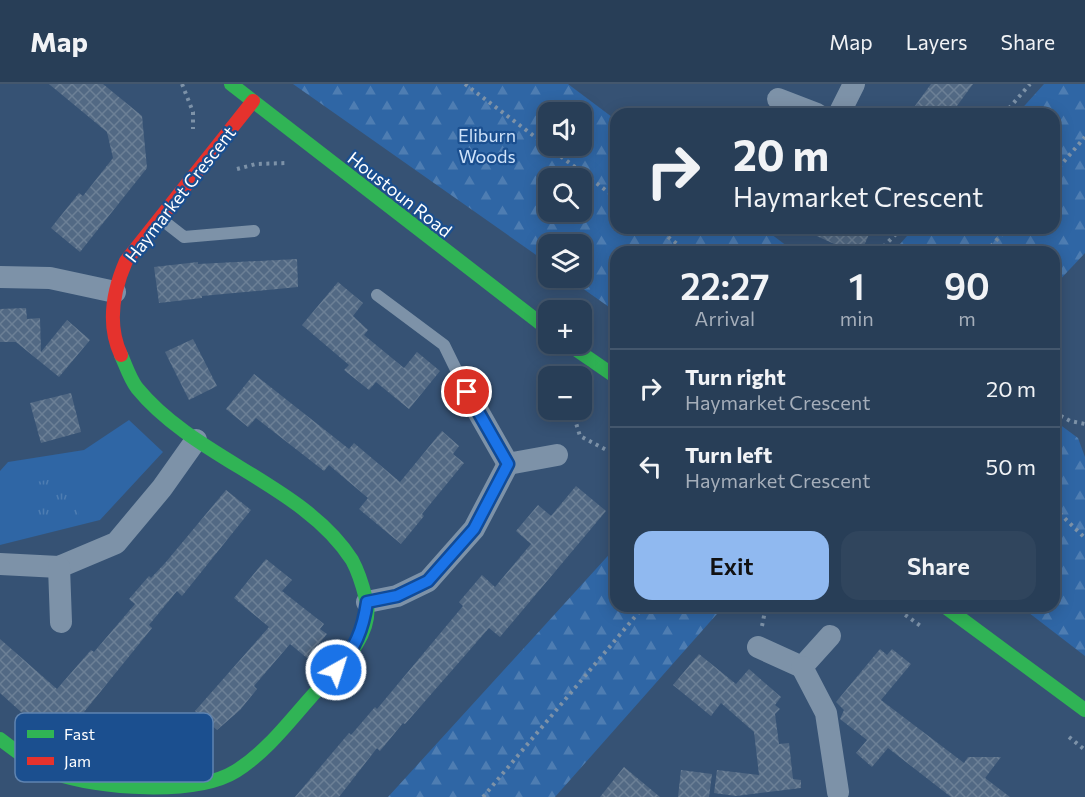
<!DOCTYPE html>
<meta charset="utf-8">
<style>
:root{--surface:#283e57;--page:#30455d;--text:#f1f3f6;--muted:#a5aeba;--line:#44576d;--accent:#90b9f0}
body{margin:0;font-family:Commissioner,sans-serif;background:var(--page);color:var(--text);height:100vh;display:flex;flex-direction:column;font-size:22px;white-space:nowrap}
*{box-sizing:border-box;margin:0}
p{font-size:20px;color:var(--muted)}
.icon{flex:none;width:33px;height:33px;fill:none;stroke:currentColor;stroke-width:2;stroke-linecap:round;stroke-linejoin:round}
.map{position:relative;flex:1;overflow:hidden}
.side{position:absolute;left:610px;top:162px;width:450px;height:366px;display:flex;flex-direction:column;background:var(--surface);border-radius:18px;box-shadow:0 3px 15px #0003,0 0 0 2px var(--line)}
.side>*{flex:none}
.hud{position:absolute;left:610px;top:24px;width:450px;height:126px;border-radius:18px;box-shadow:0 3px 15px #0003,0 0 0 2px var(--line);background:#283e57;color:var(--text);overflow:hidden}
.controls{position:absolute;left:538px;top:18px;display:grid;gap:12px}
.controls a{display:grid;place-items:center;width:54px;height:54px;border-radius:12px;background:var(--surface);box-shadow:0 3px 15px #0003,0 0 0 2px var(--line);font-size:30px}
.pin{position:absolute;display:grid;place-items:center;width:51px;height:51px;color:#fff;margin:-26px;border:3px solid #fff;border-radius:50%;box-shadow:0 2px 6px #0007}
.me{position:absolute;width:66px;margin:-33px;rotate:39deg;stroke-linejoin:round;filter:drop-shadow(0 0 4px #0008)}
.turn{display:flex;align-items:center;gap:21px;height:126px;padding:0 24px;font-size:27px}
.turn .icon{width:78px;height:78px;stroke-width:2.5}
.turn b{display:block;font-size:42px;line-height:51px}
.eta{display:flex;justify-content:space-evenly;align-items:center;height:102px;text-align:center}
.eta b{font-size:36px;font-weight:600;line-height:42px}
.primary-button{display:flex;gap:12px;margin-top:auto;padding:12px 24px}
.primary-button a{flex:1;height:69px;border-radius:18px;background:var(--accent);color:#111;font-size:24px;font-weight:600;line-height:69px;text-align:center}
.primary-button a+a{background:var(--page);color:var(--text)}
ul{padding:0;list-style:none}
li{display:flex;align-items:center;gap:18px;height:78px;padding:0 24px;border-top:2px solid var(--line)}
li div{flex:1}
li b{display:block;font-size:22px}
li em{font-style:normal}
header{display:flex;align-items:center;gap:36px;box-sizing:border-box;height:84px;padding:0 30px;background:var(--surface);border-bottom:2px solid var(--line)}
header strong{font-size:28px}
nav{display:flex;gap:33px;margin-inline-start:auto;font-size:21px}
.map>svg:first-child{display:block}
.grass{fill:#2f66a5}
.forest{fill:url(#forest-firs);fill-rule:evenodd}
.park{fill:url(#park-tufts)}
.building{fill:url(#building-cross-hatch)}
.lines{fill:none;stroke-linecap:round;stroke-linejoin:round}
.path{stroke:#7d92a8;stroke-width:4;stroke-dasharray:3 4.5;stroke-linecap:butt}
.lane{stroke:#7d92a8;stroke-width:12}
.street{stroke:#7d92a8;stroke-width:22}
.fast{stroke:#30b455;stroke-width:14}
.jam{stroke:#e5322d;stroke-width:14}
.route-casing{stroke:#114b97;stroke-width:15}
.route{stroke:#1a73e8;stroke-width:10}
.labels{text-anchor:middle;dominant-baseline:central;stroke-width:4.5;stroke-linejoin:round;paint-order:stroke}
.park-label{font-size:18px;fill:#cfe3fa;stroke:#1b4f8f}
.street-label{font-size:18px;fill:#fff;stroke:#1b4f8f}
.key{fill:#1b4f8f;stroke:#5f84b1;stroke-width:1.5}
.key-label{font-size:16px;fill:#fff}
</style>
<header>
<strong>Map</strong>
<nav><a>Map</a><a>Layers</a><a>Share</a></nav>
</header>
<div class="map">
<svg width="1085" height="713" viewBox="0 0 1085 713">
<defs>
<pattern id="forest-firs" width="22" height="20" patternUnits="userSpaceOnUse" patternTransform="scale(1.5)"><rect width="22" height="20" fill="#2f66a5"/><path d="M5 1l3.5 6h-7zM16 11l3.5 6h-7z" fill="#4e7db2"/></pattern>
<pattern id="park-tufts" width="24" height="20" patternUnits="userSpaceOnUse" patternTransform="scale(1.5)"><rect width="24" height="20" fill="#2f66a5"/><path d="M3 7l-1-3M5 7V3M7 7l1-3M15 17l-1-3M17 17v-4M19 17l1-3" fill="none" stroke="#4e7db2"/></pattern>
<pattern id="building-cross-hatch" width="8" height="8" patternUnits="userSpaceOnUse" patternTransform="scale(1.5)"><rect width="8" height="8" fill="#526984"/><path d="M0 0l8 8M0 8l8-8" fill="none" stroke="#6c8096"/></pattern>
</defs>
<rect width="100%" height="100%" fill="#365274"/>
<path class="grass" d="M129,336L163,368L100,436L0,461V387L8,378L84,366Z"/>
<g class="forest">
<path d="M293,0H568L616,36V144H763L795,168H616V228L568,194H582V160H549V180ZM549,28H582V62H549ZM549,94H582V128H549Z"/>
<path d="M1044,0H1085V169L1055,201L1054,168H893L914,144H1054V30H1017Z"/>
<path d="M1055,337L1078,354L1085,373V572L1020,522H1054Z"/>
<path d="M616,463V522H724L555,713H388Z"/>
</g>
<path class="park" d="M73,391L79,433L36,440L31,399Z"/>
<g class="building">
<path d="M49,0H103L142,32L147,84L80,168L51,144L79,109L83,112L113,74L107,48Z"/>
<path d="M931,0H973L951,30H909Z"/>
<path d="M799,144H872L861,168H852Z"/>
<path d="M297,175L298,203L202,212V214L159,219L154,183L198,178V180Z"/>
<path d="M338,198L363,219L353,232L368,246L364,251L404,284L417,268L440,287L409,325L376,298L369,306L344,286L349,281L302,241Z"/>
<path d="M26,224L27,235L40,234L41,268L67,236L90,256L59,293L16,258H0V225Z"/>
<path d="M193,255L217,302L189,316L165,268Z"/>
<path d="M254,290L349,365L354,359L400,398L442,347L459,362L453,370L464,379L422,430L424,432L401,460L359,425L368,414L329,381L324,387L256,334L248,343L226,325Z"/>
<path d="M71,309L81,348L41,359L30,319Z"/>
<path d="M576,402L606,427L500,553L489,544L405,640L403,639L380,667L377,664L339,713H295L349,649L351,651L375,623L377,625L463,522L459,518L482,491L495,503L531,460L516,447L538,421L551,432Z"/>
<path d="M226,406L251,426L182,512L177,507L149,541L152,544L84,628L111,651L89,677H86L33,632L30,636L0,609V555L57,605L91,566L94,568L135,520L129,515L149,492L151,494L166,478Z"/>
<path d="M266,475L292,496L282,507L324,540L320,545L327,550L307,574L290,560L254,602L257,605L240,626L217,646L195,627L269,543L234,514Z"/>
<path d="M880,565L887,571L892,565L911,580L881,616L964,679L968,673H1001L985,694L1010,713H951L888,664L872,683L856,669L867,656L840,635L844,626L836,618Z"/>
<path d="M699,570L736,600L749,585L781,613L775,621L780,625L775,630L779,660L789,659L793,695L801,696V704L736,712L714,709L717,686L759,691L754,648L721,619L711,632L673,601Z"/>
<path d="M624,683L660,713H600Z"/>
<path d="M681,686L712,690L709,713H678Z"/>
</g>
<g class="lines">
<g class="path">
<path d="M182,0L193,28V45"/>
<path d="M465,0L616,114"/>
<path d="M1004,30L1030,0"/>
<path d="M237,85L256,80L286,79"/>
<path d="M1054,89L1085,53"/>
<path d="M656,144L688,168"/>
<path d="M878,168L902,144"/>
<path d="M986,168L1007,144"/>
<path d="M572,326L580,352L616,371"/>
<path d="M1054,328L1070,337L1085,340"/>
<path d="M1054,424L1085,454"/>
<path d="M893,522L922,543"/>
<path d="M762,542L766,522"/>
<path d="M1069,653L1085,666"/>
<path d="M483,713L644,522"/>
</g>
<g class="lane">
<path d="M161,135L184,153L254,147"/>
<path d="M377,211L444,261L467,308"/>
</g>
<g class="street">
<path d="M778,15L817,30"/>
<path d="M839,30L854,0"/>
<path d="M0,193L50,194L115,208"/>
<path d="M467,308L508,380L557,371"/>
<path d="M0,480L59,483L116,459L162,404L196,356"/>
<path d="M59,483L61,538"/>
<path d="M367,518L397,512L428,497L474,445L508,380"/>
<path d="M758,563L802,583L830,552"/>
<path d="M802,583L826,629L838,708"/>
</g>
<g class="fast">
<path d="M231,0L549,246"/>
<path d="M568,260L616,293"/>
<path d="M944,522L1085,626"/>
<path d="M0,655C17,668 34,681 54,689C97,705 196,712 236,687C271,665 295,629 323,600C343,579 375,548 366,515C363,503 358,487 352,476C304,401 195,375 137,304C130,295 126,282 121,271"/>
</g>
<path class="jam" d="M121,271C107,241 113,207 126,177L253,17"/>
</g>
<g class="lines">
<g class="route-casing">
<path id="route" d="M336,586C355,565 363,546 367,518L397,512L428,497L474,445L508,380L467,308"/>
</g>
<use href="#route" class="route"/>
</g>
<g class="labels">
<g class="park-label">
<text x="487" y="51">Eliburn<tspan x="487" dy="21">Woods</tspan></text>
</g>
<g class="street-label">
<text transform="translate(180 110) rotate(-52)">Haymarket Crescent</text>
<text transform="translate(400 110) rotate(38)">Houstoun Road</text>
</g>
</g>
<rect x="15" y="629" width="198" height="69" rx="9" class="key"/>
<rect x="27" y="646" width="27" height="8" fill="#30b455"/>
<rect x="27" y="673" width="27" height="8" fill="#e5322d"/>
<g class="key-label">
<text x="64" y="656">Fast</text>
<text x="64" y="683">Jam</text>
</g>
</svg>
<div class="controls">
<a><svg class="icon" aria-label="sound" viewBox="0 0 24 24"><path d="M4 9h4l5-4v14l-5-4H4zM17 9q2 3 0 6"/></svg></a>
<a><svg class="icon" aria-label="search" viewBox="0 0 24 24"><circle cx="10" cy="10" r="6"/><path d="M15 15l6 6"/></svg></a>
<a><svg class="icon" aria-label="layers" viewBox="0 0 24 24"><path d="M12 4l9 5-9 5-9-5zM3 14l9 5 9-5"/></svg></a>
<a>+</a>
<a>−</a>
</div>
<div class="pin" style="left:467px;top:308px;background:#d93025"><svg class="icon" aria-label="arrive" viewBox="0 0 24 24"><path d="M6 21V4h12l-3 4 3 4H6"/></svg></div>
<svg class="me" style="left:336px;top:586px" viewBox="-20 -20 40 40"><circle r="17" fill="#1a73e8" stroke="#fff" stroke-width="3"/><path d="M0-11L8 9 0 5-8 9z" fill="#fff"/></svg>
<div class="hud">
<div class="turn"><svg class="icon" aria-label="right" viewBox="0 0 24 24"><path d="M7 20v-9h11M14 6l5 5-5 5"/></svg><div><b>20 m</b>Haymarket Crescent</div></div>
</div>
<section class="side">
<div class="eta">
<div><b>22:27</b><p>Arrival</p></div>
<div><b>1</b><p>min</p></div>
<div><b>90</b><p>m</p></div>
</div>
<ul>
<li><svg class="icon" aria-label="right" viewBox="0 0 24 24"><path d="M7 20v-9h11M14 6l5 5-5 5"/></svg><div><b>Turn right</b><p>Haymarket Crescent</p></div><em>20 m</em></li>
<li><svg class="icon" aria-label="left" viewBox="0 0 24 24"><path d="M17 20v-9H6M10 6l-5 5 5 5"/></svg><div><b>Turn left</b><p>Haymarket Crescent</p></div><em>50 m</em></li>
</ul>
<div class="primary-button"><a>Exit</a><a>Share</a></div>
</section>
</div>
